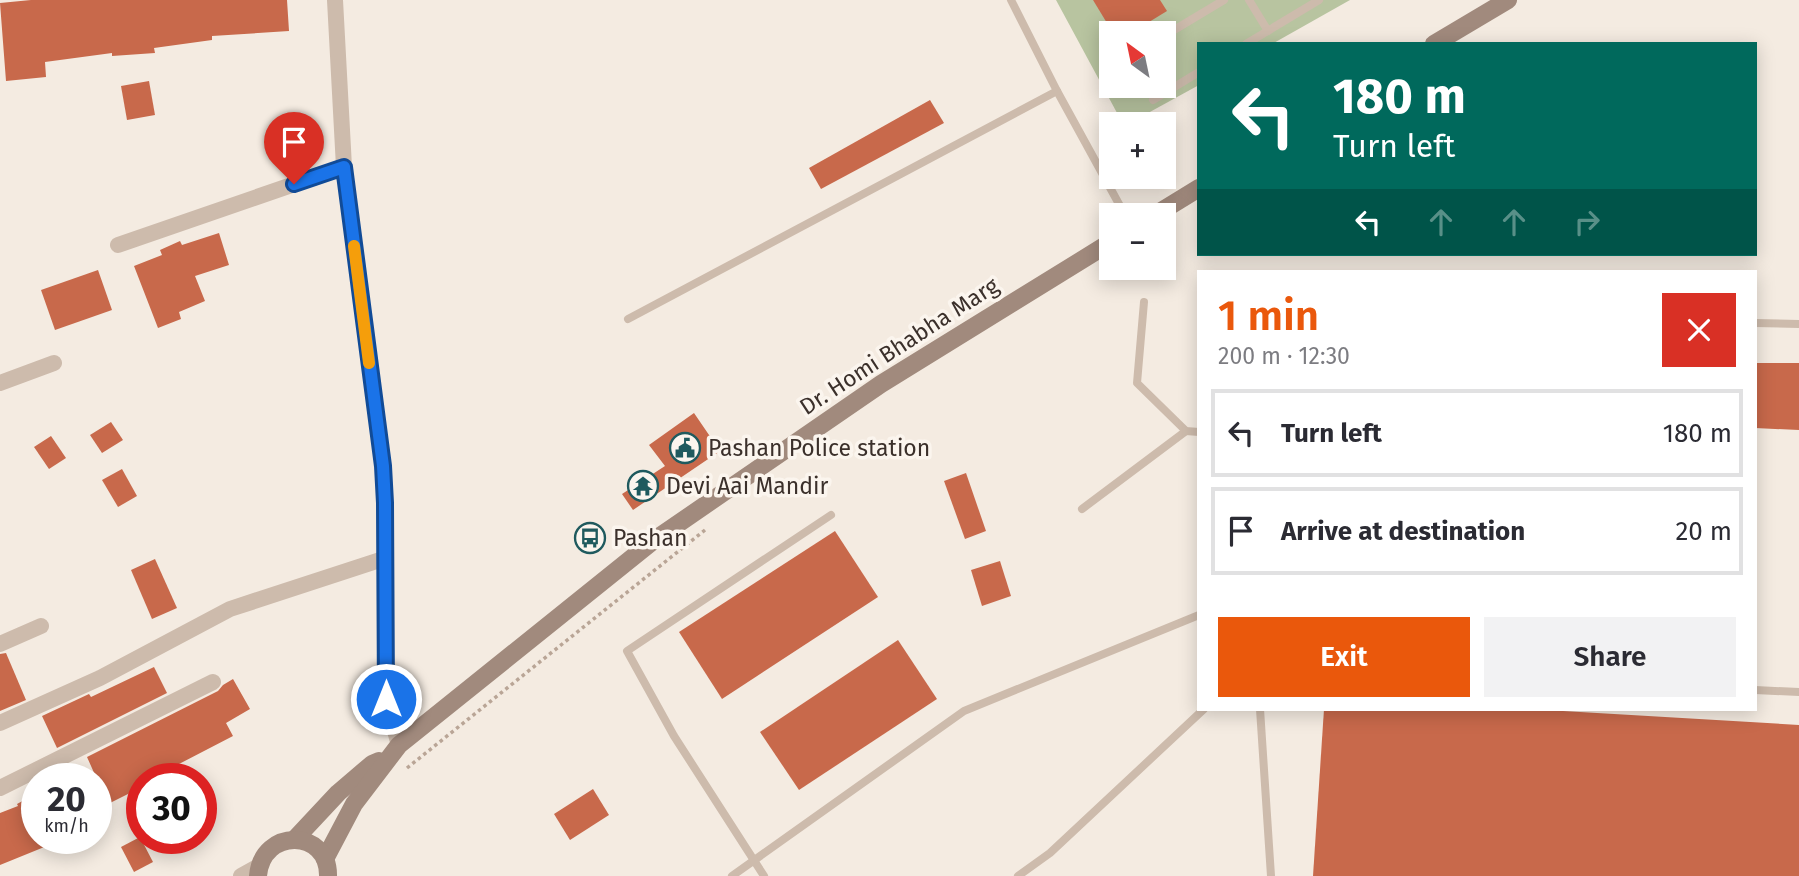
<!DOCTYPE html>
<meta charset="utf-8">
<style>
:root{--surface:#fff;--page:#f2f2f3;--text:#2b2b33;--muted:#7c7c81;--line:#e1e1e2;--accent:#ea580c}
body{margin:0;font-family:"Fira Sans",sans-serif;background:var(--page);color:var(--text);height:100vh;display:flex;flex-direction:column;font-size:26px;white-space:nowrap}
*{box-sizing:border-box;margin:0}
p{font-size:23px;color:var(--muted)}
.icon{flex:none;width:38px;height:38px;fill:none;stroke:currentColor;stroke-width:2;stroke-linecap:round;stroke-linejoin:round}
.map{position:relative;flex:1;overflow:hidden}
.details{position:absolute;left:1197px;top:270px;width:560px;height:441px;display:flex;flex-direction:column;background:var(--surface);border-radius:0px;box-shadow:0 4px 18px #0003}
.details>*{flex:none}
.hud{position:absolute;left:1197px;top:42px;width:560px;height:214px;border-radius:0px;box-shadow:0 4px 18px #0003;background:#00695c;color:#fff;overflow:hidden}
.needle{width:46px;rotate:327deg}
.buttons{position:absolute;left:1099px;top:21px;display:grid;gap:14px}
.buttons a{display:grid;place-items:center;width:77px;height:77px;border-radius:0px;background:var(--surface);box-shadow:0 4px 18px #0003;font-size:35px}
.speed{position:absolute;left:21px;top:763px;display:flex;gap:14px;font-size:35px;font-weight:700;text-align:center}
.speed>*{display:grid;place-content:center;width:91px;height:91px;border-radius:50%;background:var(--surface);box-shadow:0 4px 18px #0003;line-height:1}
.speed small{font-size:18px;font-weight:400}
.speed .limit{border:10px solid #d22;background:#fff;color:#111}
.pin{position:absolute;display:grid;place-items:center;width:60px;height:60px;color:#fff;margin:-72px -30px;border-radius:50% 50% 50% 0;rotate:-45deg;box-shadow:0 0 7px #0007}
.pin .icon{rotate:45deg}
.me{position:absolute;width:77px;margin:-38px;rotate:0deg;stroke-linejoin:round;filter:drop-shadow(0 0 5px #0008)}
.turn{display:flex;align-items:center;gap:24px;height:147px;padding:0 21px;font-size:32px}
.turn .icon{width:91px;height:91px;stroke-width:2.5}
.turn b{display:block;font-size:49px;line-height:60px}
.lanes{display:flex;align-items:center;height:66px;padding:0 21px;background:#0003;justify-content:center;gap:35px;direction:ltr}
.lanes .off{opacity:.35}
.round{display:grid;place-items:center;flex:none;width:74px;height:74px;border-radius:0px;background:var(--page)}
.overview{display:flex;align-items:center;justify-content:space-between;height:119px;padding:0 21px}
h1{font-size:42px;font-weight:600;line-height:52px;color:var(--accent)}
.cta{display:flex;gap:14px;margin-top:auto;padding:14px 21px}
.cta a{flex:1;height:80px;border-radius:0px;background:var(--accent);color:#fff;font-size:28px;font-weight:600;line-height:80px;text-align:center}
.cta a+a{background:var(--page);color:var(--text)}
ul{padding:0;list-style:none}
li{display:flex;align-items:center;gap:21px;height:88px;margin:0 14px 10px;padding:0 7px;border:4px solid var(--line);border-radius:0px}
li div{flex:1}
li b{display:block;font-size:26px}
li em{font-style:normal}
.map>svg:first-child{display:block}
.green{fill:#b8c4a0;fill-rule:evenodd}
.building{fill:#c8694b}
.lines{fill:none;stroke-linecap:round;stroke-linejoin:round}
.path{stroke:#b9a596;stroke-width:3.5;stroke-dasharray:3.5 3.5;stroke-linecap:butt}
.lane{stroke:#cdbbac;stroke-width:8}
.street{stroke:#cdbbac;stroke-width:16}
.secondary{stroke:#a18a7d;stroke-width:18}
.route-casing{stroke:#114b97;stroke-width:18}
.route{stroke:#1a73e8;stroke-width:12}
.slow{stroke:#f59e0b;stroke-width:12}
.labels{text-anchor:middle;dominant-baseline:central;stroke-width:7;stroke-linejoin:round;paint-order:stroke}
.street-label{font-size:23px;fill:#3b302b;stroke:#fbf5ee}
.poi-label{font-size:23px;fill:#3b302b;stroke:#fbf5ee;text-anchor:start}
</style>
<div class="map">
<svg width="1799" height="876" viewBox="0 0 1799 876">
<rect width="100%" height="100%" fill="#f4ebe1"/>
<path class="green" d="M1056,0H1350L1272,44H1199V85L1128,124H1123ZM1111,33H1164V86H1111Z"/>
<g class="building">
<path d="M31,0H287L289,31L212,36V40L154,48L155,53L112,56V53L45,62L46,77L6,81L0,3Z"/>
<path d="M1093,0H1160L1167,11L1131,33H1113Z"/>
<path d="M149,81L155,115L127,120L121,86Z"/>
<path d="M930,100L944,123L821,189L809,168Z"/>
<path d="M219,233L229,265L195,276L205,301L179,312L181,319L158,328L134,266L162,255L160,250L180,241L182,245Z"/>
<path d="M98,270L112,310L55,330L41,290Z"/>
<path d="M1755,363H1799V430L1755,428Z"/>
<path d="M694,413L720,451L633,510L622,494L665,466L649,445Z"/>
<path d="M111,422L123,440L102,453L90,435Z"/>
<path d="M51,436L66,458L49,469L34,447Z"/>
<path d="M122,469L137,496L118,507L102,480Z"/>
<path d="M966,473L986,531L965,539L944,481Z"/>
<path d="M835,531L878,597L722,699L679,632Z"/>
<path d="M155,559L177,608L152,619L131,570Z"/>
<path d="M1000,561L1011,596L982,606L971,570Z"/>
<path d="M898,640L937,699L799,790L760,732Z"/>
<path d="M6,653L26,700L0,711V654Z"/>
<path d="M154,667L167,693L57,748L42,716L89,694L91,697Z"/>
<path d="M233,679L250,709L226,723L233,736L179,764L181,768L157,779H142V787L108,804L87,757L218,691L223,685Z"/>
<path d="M1324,709H1529L1799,725V876H1313Z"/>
<path d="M593,789L609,815L570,840L554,814Z"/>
<path d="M37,793V836L32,838L64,839L0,865V813L18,806L17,804Z"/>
<path d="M140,837L153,862L134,872L121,847Z"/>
</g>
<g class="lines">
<path class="path" d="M407,768L705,530"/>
<g class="lane">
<path d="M1011,0L1057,91L1125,215"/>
<path d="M1249,0L1268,31"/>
<path d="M1164,36L1224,0"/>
<path d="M1246,44L1319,0"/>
<path d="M1153,100L1199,72"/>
<path d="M1144,302L1137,383L1186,431L1199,432"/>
<path d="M628,319L1057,91"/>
<path d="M1755,323L1799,324"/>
<path d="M1082,509L1186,431"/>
<path d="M1755,690L1799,692"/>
<path d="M1260,709L1271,876"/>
<path d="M732,876L964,711L1199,615"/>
<path d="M764,876L674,736L627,651L831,515"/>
<path d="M1018,876L1050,853L1204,709"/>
</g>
<g class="street">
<path d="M335,0L344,167L383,466L385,503L386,699L399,745"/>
<path d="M118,245L344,167"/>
<path d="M0,383L54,363"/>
<path d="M0,644L41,626"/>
<path d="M0,723L100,678L230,609L386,558"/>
<path d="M0,788L213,682"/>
<path d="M241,876L259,866"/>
</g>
<g class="secondary">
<path d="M1434,44L1508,0"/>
<path d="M1155,215L1199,188"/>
<path d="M295,839L338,793L372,764L379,761"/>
<path d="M325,859L354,804L399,745L653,541L881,384L1111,242"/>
<path d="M258,876C262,827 329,829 328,876"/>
</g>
</g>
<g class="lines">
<g class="route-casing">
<path id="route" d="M294,184L344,167L383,466L385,503L386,699"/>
</g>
<use href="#route" class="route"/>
<path class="slow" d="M354,246L369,363"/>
</g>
<defs>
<g id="civic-ring" transform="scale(1.575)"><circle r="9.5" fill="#fbf5ee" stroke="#1f5a5e" stroke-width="1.5"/><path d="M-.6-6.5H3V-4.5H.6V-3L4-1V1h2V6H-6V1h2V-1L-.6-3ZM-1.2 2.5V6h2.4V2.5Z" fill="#1f5a5e"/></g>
<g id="temple-ring" transform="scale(1.575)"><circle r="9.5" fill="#fbf5ee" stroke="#1f5a5e" stroke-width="1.5"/><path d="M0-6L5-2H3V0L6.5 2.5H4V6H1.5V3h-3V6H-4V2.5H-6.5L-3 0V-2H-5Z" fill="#1f5a5e"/></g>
<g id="bus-ring" transform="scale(1.575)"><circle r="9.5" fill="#fbf5ee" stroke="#1f5a5e" stroke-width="1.5"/><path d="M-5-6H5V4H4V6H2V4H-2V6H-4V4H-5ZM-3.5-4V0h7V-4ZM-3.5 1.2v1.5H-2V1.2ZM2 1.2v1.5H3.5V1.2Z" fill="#1f5a5e"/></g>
</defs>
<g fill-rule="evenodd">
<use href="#civic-ring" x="685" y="448"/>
<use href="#temple-ring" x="643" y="486"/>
<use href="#bus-ring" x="590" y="538"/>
</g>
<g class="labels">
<g class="street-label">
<text transform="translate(899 346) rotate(-33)">Dr. Homi Bhabha Marg</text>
</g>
<g class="poi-label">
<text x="708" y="448">Pashan Police station</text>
<text x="666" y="486">Devi Aai Mandir</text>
<text x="613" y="538">Pashan</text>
</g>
</g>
</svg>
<div class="buttons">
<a><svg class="needle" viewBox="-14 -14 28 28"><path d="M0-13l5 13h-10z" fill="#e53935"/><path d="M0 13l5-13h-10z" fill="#7c7c81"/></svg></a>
<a>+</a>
<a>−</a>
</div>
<div class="speed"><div>20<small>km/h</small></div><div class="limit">30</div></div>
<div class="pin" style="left:294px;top:184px;background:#d93025"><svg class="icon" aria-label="arrive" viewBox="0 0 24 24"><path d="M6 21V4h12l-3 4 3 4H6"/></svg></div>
<svg class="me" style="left:386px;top:699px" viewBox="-20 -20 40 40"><circle r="17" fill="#1a73e8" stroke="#fff" stroke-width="3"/><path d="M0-11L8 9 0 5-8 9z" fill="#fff"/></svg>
<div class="hud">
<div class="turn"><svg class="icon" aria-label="left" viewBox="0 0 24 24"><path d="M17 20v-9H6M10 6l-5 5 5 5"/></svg><div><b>180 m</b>Turn left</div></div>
<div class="lanes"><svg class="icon" aria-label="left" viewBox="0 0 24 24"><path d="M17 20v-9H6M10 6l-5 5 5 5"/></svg><svg class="icon off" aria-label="ahead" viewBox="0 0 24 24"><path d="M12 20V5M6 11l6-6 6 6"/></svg><svg class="icon off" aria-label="ahead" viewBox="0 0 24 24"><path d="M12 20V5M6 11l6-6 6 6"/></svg><svg class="icon off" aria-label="right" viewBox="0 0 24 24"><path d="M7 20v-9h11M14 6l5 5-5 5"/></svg></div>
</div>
<section class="details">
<div class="overview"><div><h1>1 min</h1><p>200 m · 12:30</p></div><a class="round" style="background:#d93025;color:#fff"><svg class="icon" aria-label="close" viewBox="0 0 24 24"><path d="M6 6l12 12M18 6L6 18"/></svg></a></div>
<ul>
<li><svg class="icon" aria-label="left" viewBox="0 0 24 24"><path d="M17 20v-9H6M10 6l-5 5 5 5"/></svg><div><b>Turn left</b></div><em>180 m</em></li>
<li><svg class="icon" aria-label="arrive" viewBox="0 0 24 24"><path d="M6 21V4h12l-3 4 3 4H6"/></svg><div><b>Arrive at destination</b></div><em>20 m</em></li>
</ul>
<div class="cta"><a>Exit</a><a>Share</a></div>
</section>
</div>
